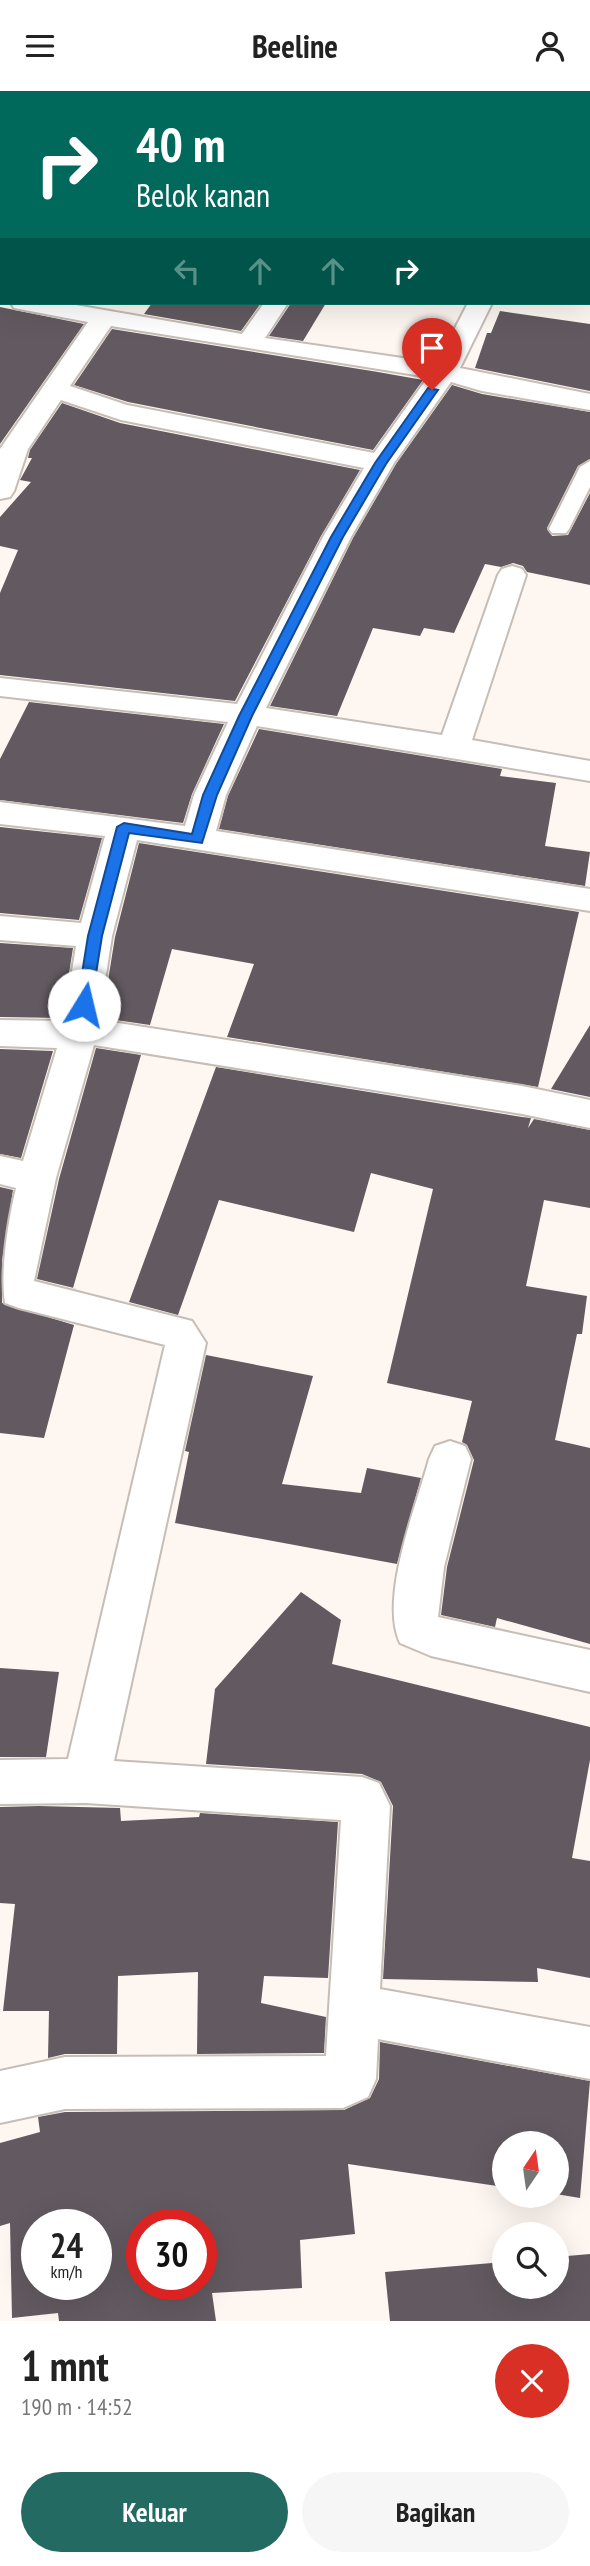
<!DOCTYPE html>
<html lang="id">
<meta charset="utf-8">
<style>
:root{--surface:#fff;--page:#f6f6f6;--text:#222;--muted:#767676;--accent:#236b62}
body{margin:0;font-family:"PT Sans Narrow",sans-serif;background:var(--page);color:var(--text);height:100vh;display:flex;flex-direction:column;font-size:26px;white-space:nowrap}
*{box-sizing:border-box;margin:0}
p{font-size:23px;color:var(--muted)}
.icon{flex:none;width:38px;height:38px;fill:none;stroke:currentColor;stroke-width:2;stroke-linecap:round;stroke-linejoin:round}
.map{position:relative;height:2230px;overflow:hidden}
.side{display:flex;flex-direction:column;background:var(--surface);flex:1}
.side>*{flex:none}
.banner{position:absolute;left:0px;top:0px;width:592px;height:214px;box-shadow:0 7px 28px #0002;background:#00695c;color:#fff;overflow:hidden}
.needle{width:46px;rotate:13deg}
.controls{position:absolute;left:492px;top:2040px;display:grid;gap:14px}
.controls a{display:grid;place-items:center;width:77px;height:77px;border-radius:50%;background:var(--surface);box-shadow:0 7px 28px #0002;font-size:35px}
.speed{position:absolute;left:21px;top:2118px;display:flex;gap:14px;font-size:35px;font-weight:700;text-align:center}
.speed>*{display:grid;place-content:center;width:91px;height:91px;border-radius:50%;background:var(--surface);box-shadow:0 7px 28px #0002;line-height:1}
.speed small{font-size:18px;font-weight:400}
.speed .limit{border:10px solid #d22;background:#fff;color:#111}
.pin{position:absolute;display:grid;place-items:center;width:60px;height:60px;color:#fff;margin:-72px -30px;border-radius:50% 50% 50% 0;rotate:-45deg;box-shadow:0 0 7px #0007}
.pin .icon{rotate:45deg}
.me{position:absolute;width:77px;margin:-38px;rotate:9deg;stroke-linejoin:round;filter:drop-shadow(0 0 5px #0008)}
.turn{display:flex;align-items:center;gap:24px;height:147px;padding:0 21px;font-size:32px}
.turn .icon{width:91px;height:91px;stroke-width:2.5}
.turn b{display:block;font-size:49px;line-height:60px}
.lanes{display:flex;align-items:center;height:66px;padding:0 21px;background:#0003;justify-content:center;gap:35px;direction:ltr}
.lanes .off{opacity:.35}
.round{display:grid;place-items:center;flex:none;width:74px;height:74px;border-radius:37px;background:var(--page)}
.head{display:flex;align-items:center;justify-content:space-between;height:119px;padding:0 21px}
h1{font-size:42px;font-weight:700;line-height:52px}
.action{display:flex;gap:14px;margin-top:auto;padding:14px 21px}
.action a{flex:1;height:80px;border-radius:42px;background:var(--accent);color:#fff;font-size:28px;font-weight:700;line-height:80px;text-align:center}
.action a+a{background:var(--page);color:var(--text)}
header{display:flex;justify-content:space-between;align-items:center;height:91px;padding:0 21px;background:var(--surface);font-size:32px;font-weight:700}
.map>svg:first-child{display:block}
.building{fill:#625a60;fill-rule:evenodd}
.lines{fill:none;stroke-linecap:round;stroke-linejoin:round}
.service-casing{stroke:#c6bdb6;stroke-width:4}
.minor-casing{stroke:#c6bdb6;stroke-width:4}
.service{fill:#fff;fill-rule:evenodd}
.minor{fill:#fff;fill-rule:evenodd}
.route{fill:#1a73e8;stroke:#114b97;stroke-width:2}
</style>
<header><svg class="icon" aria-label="menu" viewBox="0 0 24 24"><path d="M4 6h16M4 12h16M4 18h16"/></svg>Beeline<svg class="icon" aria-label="person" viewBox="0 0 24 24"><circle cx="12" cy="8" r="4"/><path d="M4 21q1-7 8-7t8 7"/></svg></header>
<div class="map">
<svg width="590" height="2230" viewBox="0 0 590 2230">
<rect width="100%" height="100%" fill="#fef6f0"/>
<g class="building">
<path d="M152,212H261L241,240L144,223Z"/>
<path d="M291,212H326L303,250L269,245Z"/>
<path d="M0,216L84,233L0,353Z"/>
<path d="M500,220L590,233V300L475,277L487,242H491Z"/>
<path d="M112,238L378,281L423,289L373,359L128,311L74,294Z"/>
<path d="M452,294L482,303L590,321V368L578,375L547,437L552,445L568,444L590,402V494L527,481L523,475L513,472L501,476L485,473L454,542L424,537L420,545L373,537L337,625L270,615L353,447L396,373Z"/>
<path d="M62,312L120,332L360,379L321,445L235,610L0,584V502L18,459L0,455V426L31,391L20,389L32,367H28L30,359Z"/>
<path d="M29,611L224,633L192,703L183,732L0,709V668Z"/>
<path d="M259,638L502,678L500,685L556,692L545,755L590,761L585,795L219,738L228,705Z"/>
<path d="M0,736L102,747L79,829L0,822Z"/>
<path d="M139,752L579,821L538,996L227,946L254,873L172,858L150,934L102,927L115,846Z"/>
<path d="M0,852L73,857L62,927L0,926Z"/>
<path d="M590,934V1006L551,998Z"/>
<path d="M96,957L141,964L73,1197L78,1198L37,1188L59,1088Z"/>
<path d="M0,958L53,960L21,1067L0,1063Z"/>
<path d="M216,976L522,1026L531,1027L528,1037L534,1028L590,1039V1117L544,1109L526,1195L587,1205L582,1243H577L555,1349L590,1357V1553L497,1527L495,1536L441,1524L447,1476L474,1369L467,1354L462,1351L472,1310L387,1292L433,1098L371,1082L354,1141L219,1109L178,1224L129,1211Z"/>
<path d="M0,1096L13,1099L2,1170V1212L74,1234L44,1347L0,1342Z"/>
<path d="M206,1264L313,1285L282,1393L361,1402L367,1377L421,1387L397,1473L175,1432L189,1361L185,1360Z"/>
<path d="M301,1501L341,1529L332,1573L590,1636V1669L572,1767L590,1770V1887L537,1877L538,1891L383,1888L393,1715L381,1691L362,1683L206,1673L215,1598Z"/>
<path d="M0,1577L59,1581L46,1666H0Z"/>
<path d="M39,1715L120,1717L121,1730L199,1726L200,1722L338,1731L328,1887L264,1885L261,1912L326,1926L324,1962L197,1963L198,1881L118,1885L117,1963H65L48,1967L49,1920H3L15,1813L0,1812V1716Z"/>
<path d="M380,1951L590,1990L580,2107L556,2103V2053H504V2096L348,2073L355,2143L300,2149L302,2197L212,2202L216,2230H59L58,2222L12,2227L10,2132L0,2135V2052L40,2041L38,2026L65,2021L344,2019L370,2007L379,1988ZM37,2133H96V2193H37ZM142,2133H201V2193H142Z"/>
<path d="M590,2163V2230H390L385,2181L504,2171V2196H556V2166Z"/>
</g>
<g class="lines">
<g class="service-casing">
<path id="service" d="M590,370V396L569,438L566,442H552L549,438L580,376Z"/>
</g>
<g class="minor-casing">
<g id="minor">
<path d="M14,0H40L41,1L15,2Z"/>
<path d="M147,0H172L174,2H148Z"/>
<rect x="337" y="0" width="22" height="2"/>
<path d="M2,9V23L0,24V10Z"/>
<path d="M11,212H64L242,243L264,212H288L265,247L437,272L468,212H492L460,277L590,303V319L482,300L451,291L394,372L351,446L266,617L442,644L498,484L502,478L512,475L522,478L526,484L472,649L590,670V690L257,635L226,704L216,740L590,798V820L137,749L112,845L99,929L522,995L590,1009V1037L522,1023L94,954L56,1087L34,1190L192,1230L206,1252L114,1670L362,1686L379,1692L390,1715L380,1898L590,1936V1988L378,1948L376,1988L368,2006L343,2017L65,2018L0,2032V1980L65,1966L326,1965L341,1729L86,1712L0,1713V1669L68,1668L165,1254L19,1217L5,1212C0,1180 8,1130 16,1097L0,1093V1065L23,1070L57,957L0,955V929L64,930L76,855L0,849V825L81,832L105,745L0,733V711L185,735L194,704L228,631L0,605V587L237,613L323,446L364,377L121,329L61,309L28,358L14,400L10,406L0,408V358L88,231L14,217ZM111,235L428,286L374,362L127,314L70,295Z"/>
<path d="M450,1350L465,1355L471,1368L444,1476L438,1526L590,1559V1601L431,1565L400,1552C379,1507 416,1416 429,1368L435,1355Z"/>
</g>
</g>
<use href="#service" class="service"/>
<use href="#minor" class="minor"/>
</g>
<path class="route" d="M428,297L438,299L386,373L343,446L252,625L217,704L202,752L129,742L102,845L91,914L84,919L79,917L77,914L88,845L117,736L124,732L192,743L203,704L239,625L331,446L375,372Z"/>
</svg>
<div class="controls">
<a><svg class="needle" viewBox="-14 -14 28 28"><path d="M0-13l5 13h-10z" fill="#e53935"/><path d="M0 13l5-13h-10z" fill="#767676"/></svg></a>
<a><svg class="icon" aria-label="search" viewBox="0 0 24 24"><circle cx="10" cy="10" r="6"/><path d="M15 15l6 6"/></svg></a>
</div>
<div class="speed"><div>24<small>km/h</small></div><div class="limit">30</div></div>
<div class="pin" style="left:432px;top:299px;background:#d93025"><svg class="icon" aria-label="arrive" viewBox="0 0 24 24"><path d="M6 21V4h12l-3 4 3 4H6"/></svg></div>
<svg class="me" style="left:84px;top:914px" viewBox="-20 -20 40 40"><circle r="19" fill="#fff"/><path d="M0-13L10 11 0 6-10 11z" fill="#1a73e8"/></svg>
<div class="banner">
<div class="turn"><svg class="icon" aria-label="right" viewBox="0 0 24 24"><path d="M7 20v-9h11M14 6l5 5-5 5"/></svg><div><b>40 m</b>Belok kanan</div></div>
<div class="lanes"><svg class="icon off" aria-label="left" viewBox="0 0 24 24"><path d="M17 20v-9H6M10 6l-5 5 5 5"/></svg><svg class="icon off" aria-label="ahead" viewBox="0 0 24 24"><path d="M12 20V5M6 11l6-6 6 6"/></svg><svg class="icon off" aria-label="ahead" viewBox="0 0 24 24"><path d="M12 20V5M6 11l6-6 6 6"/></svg><svg class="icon" aria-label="right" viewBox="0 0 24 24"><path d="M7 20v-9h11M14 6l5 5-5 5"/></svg></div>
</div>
</div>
<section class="side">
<div class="head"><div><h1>1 mnt</h1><p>190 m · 14:52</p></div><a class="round" style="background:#d93025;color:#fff"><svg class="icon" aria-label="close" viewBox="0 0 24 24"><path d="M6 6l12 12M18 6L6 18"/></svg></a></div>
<div class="action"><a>Keluar</a><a>Bagikan</a></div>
</section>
